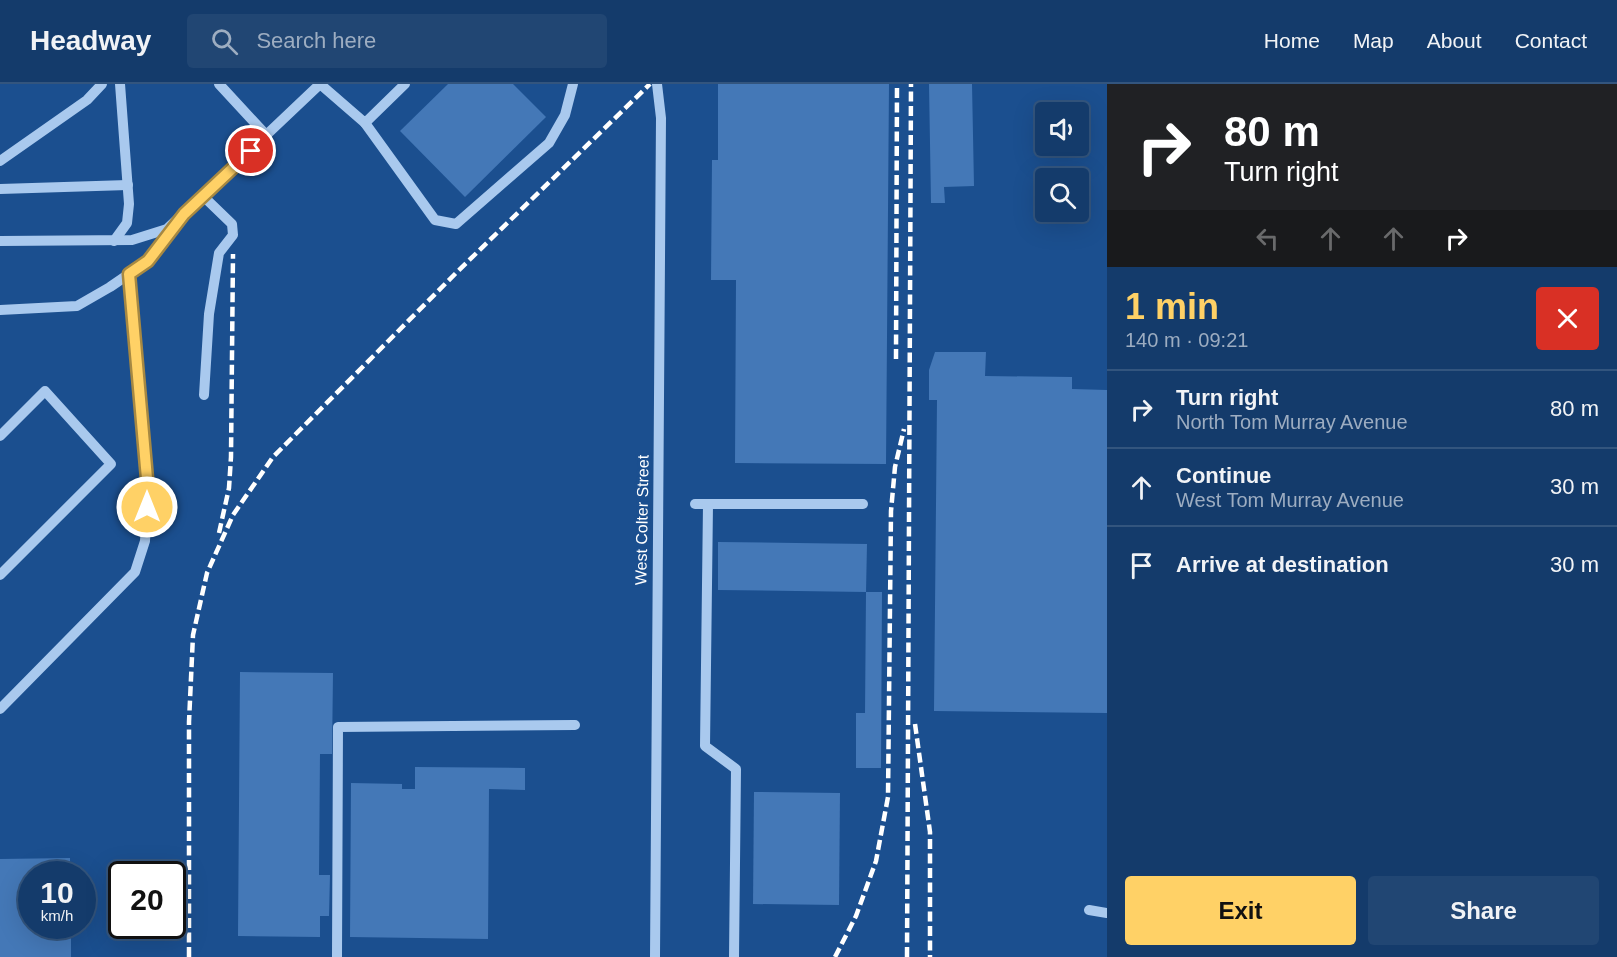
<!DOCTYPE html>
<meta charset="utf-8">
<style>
:root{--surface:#143b6b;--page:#214673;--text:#f1f3f6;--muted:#9dadc1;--line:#33557e;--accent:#ffd166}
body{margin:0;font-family:Helvetica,sans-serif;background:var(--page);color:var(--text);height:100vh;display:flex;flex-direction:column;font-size:22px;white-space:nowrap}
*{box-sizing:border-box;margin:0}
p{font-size:20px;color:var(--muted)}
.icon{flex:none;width:33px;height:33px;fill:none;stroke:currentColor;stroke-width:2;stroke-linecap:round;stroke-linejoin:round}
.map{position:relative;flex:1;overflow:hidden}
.side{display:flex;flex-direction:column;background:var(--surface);width:510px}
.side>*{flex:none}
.top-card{background:#202124;color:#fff;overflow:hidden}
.tools{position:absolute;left:1035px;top:18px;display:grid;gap:12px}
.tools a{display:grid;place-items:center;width:54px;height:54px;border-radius:6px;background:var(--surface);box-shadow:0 6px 24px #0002,0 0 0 2px var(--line);font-size:30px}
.speed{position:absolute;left:18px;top:777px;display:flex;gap:12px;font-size:30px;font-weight:700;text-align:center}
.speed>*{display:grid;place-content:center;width:78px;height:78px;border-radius:50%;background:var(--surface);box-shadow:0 6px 24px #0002,0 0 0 2px var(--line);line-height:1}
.speed small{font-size:15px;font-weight:400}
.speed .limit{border:3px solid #111;border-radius:9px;background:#fff;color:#111}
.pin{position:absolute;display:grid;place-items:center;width:51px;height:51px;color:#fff;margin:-26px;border:3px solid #fff;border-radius:50%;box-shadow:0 2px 6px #0007}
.me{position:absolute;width:66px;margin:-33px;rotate:0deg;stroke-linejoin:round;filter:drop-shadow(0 0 4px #0008)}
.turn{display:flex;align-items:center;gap:21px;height:126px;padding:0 18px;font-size:27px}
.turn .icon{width:78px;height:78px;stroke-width:2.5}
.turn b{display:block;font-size:42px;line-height:51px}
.lanes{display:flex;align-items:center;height:57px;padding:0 18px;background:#0003;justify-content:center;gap:30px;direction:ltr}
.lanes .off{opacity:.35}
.round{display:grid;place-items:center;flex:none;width:63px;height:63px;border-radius:6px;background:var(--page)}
.headline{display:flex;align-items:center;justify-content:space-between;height:102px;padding:0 18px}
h1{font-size:36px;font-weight:700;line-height:45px;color:var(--accent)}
.action{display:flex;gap:12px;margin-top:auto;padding:12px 18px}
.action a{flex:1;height:69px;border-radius:6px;background:var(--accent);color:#111;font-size:24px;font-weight:700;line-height:69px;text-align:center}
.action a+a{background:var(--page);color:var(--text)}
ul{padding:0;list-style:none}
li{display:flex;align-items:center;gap:18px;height:78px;padding:0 18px;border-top:2px solid var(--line)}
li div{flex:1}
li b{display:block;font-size:22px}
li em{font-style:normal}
header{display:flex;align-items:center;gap:36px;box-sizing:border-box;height:84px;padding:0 30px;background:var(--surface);border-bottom:2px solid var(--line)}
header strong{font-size:28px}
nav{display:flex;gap:33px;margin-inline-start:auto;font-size:21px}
.search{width:420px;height:54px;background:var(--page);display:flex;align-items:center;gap:15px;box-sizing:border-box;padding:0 21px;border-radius:6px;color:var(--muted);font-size:22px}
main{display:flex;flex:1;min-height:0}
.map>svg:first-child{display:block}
.building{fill:#4478b7}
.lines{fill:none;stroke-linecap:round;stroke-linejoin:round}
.minor{stroke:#a9c9ee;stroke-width:10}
.rail{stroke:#fff;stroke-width:4.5;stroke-dasharray:10 4.5;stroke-linecap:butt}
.route-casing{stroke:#a68842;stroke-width:15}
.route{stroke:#ffd166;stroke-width:10}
.labels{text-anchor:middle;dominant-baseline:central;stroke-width:6;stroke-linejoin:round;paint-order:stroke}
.street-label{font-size:16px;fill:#fff;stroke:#1b4f8f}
</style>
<header>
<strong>Headway</strong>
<div class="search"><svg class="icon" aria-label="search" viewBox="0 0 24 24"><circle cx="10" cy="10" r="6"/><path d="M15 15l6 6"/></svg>Search here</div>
<nav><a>Home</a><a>Map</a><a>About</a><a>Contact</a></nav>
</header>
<main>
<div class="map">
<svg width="1107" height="873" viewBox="0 0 1107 873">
<rect width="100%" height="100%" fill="#1b4f8f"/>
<g class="building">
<path d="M448,0H513L546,33L465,113L400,47Z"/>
<path d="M718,0H889L886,380L735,379L736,196H711L712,76H718Z"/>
<path d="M929,0H972L974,102L944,103L945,119H931Z"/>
<path d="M935,268H986L985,292L1072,293V305L1107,306V629L934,627L937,316H929V286Z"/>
<path d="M718,458L867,460L866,508L718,506Z"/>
<path d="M866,508H882L881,684H856V629H865Z"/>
<path d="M240,588L333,589L332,670H320L319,791H330L329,832H320V853L238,852Z"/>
<path d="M415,683L525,684V706L489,705L488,855L350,853L351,699L402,700V705H415Z"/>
<path d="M754,708L840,709L839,821L753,820Z"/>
<path d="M70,774V790H32V842H71V873H0V775Z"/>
</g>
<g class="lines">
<g class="minor">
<path d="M219,0L267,52"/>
<path d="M320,0L365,39L405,0"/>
<path d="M365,39L435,136L456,140L549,59L565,31L573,0"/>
<path d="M0,77L87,16L102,0"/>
<path d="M0,105L128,101"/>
<path d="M203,112L232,140L233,151L219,169L209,230L204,311"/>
<path d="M0,157L132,156L167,145L320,0"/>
<path d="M114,157L127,139L129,120L120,0"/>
<path d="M0,226L77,222L110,203L148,177L175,142"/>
<path d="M0,352L45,307L111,380L0,491"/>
<path d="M695,420H863"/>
<path d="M708,420L705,662L736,685L734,873"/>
<path d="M0,625L135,488L145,457L148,406L129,190"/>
<path d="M1089,826L1107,829"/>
<path d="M337,873L338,643L575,641"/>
<path d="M655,873L661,34L657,0"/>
</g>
<g class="rail">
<path d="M896,275L897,0"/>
<path d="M219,449L229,404L231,373L233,170"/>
<path d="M915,640L930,748V873"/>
<path d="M189,873V638L193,551L207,489L233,431L273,373L456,189L650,0"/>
<path d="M835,873L856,832L876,777L888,713L891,427L895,383L904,345"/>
<path d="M907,873L911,0"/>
</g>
</g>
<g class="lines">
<g class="route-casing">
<path id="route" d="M147,423L148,406L129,190L148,177L184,130L251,67"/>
</g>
<use href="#route" class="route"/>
</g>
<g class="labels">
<g class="street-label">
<text transform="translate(642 436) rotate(-89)">West Colter Street</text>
</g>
</g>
</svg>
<div class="tools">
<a><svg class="icon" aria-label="sound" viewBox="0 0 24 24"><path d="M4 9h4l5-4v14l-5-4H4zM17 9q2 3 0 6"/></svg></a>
<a><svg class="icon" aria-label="search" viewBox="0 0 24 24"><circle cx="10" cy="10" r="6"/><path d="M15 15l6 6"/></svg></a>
</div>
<div class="speed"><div>10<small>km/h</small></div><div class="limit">20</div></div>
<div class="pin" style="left:251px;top:67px;background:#d93025"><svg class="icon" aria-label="arrive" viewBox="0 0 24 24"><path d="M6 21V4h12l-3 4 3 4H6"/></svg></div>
<svg class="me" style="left:147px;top:423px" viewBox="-20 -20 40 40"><circle r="17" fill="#ffd166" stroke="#fff" stroke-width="3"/><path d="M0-11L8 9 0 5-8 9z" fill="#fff"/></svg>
</div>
<section class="side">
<div class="top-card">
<div class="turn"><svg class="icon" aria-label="right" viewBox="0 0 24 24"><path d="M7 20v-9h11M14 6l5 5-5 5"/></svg><div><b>80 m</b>Turn right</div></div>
<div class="lanes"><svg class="icon off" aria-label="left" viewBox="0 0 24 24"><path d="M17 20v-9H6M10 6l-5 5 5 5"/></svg><svg class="icon off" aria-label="ahead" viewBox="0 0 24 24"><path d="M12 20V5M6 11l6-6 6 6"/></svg><svg class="icon off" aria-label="ahead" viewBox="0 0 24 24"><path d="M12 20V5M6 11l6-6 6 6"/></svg><svg class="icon" aria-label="right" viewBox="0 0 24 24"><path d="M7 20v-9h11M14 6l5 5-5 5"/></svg></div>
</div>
<div class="headline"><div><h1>1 min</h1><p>140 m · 09:21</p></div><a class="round" style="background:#d93025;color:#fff"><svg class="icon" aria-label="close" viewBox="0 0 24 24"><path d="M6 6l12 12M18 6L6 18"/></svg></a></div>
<ul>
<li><svg class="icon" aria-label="right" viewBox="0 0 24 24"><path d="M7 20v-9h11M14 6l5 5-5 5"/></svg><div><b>Turn right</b><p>North Tom Murray Avenue</p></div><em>80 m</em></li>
<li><svg class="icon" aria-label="ahead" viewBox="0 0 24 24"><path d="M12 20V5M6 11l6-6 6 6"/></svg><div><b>Continue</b><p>West Tom Murray Avenue</p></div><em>30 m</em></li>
<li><svg class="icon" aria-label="arrive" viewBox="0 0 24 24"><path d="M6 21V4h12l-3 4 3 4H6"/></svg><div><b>Arrive at destination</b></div><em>30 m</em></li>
</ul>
<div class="action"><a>Exit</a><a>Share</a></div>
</section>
</main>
